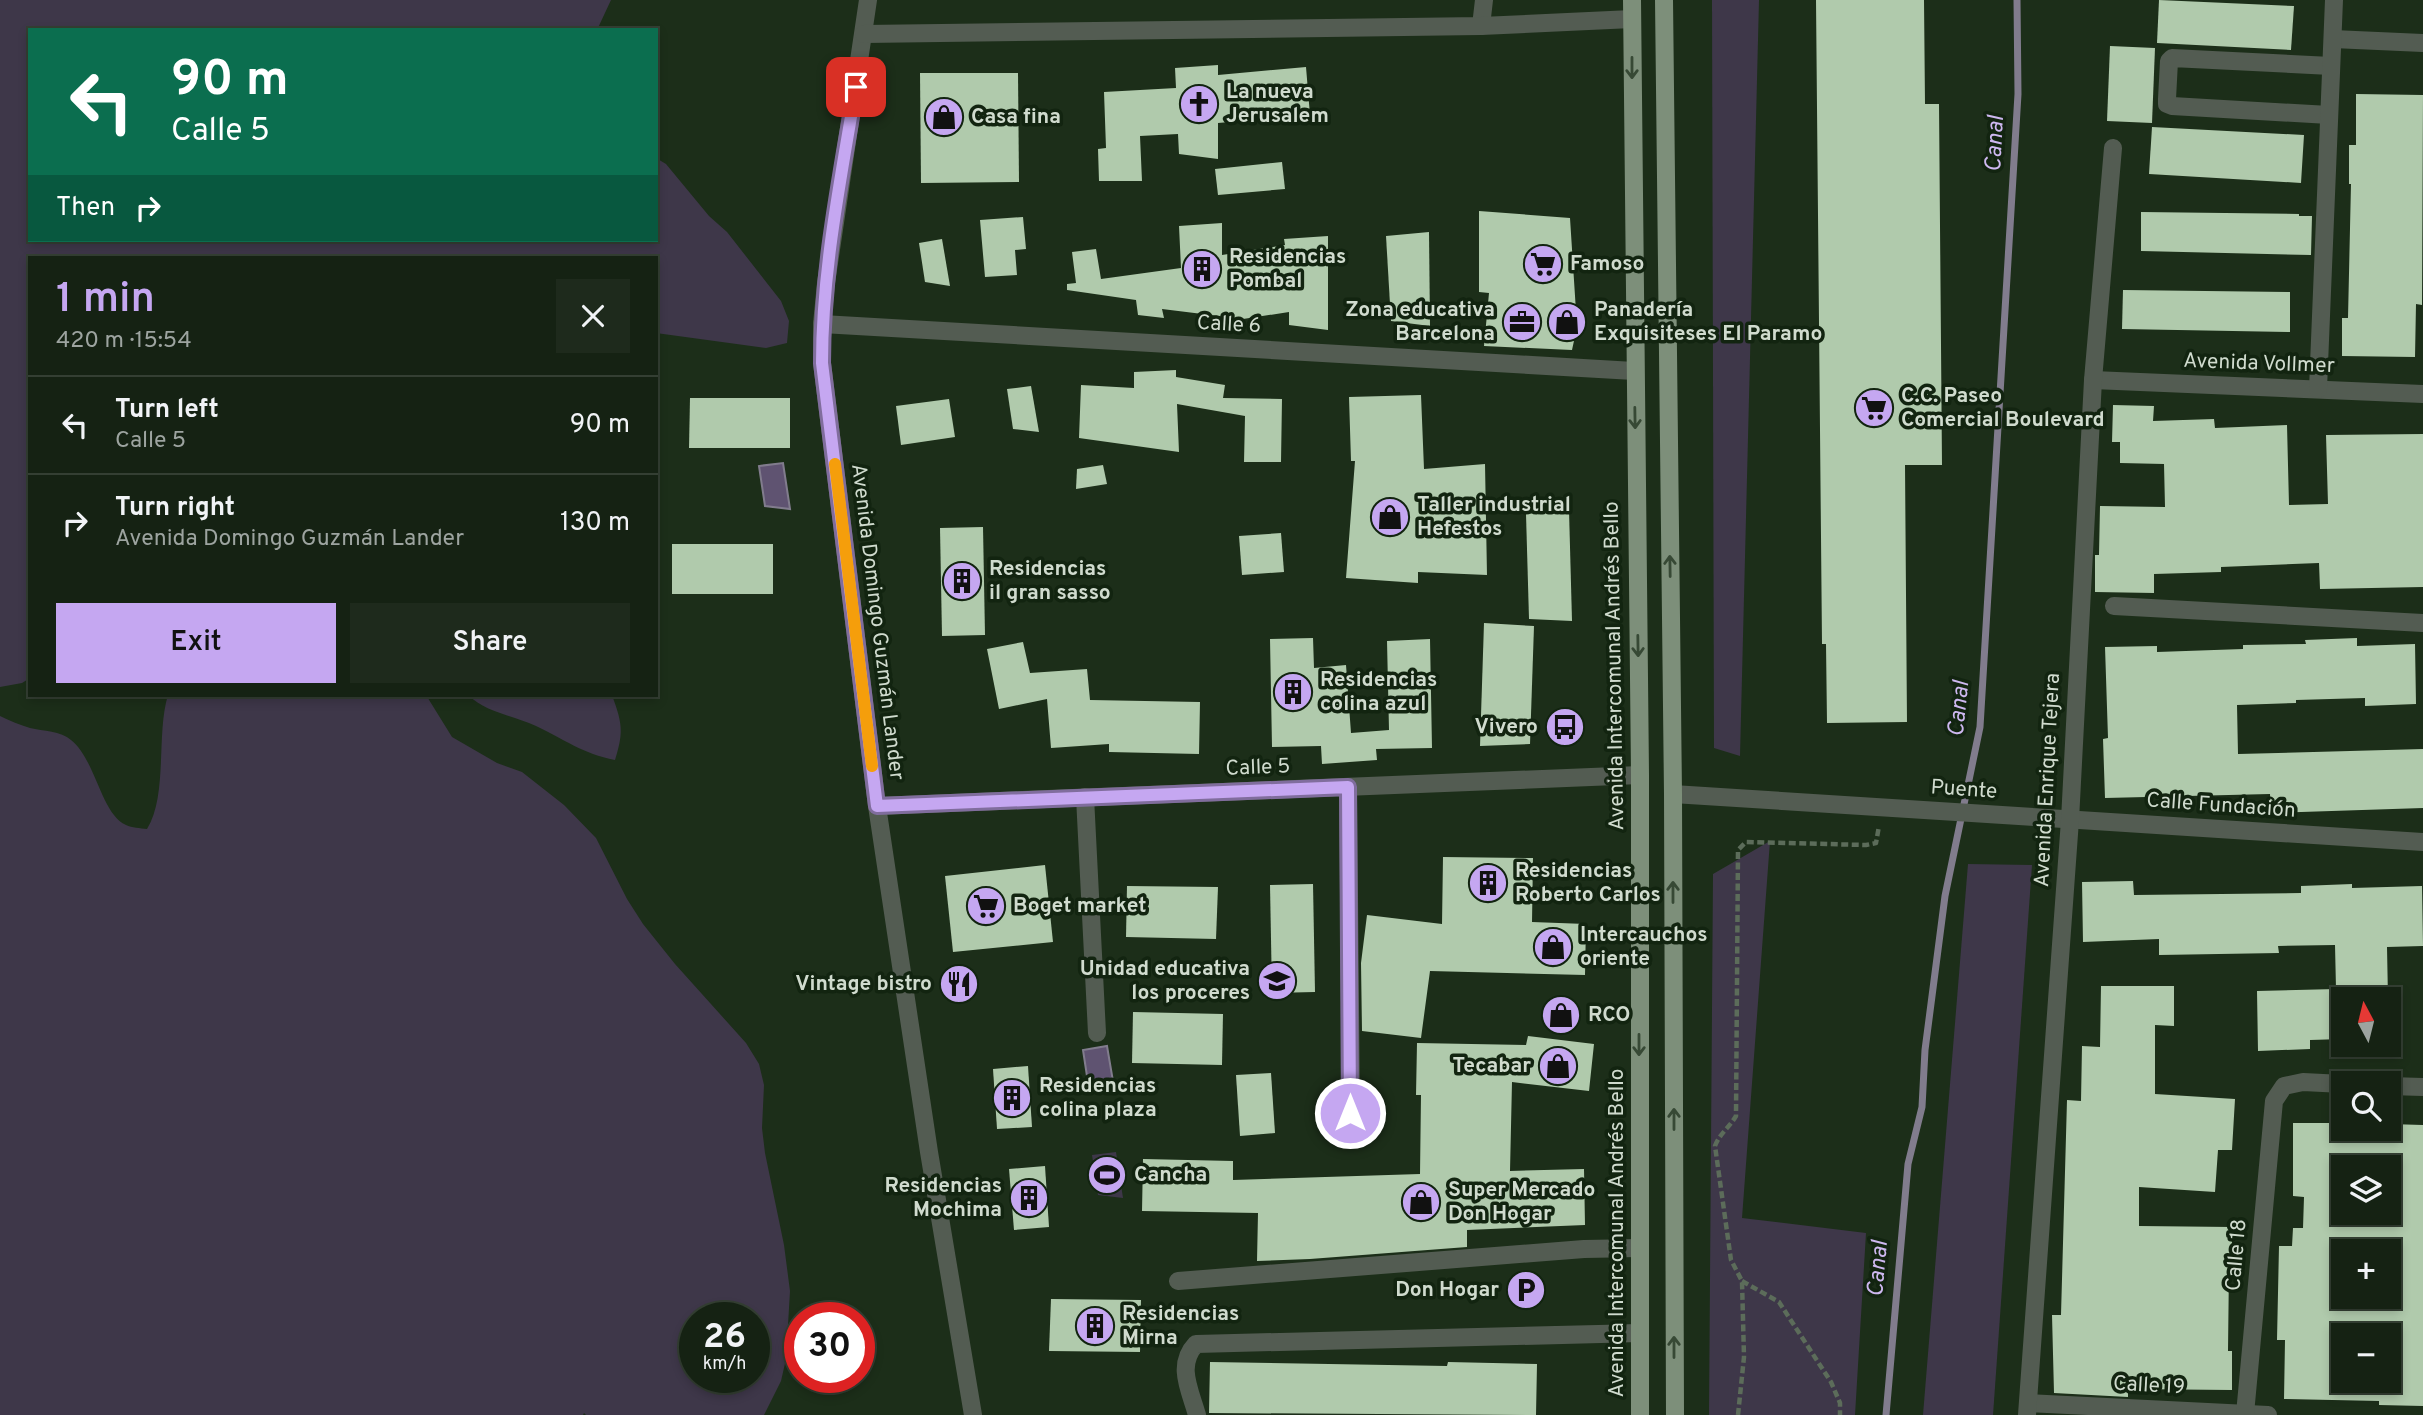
<!DOCTYPE html>
<meta charset="utf-8">
<style>
:root{--surface:#152213;--page:#1e2a1c;--text:#f1f3f6;--muted:#9da4a0;--line:#343f33;--accent:#c5a7f1}
body{margin:0;font-family:Overpass,sans-serif;background:var(--page);color:var(--text);height:100vh;display:flex;flex-direction:column;font-size:26px;white-space:nowrap}
*{box-sizing:border-box;margin:0}
p{font-size:23px;color:var(--muted)}
.icon{flex:none;width:38px;height:38px;fill:none;stroke:currentColor;stroke-width:2;stroke-linecap:round;stroke-linejoin:round}
.map{position:relative;flex:1;overflow:hidden}
.drawer{position:absolute;left:28px;top:256px;width:630px;height:441px;display:flex;flex-direction:column;background:var(--surface);border-radius:0px;box-shadow:0 4px 10px #0003,0 0 0 2px var(--line)}
.drawer>*{flex:none}
.hud{position:absolute;left:28px;top:28px;width:630px;height:214px;border-radius:0px;box-shadow:0 4px 10px #0003,0 0 0 2px var(--line);background:#0b6e4f;color:#fff;overflow:hidden}
.needle{width:46px;rotate:353deg}
.buttons{position:absolute;left:2331px;top:987px;display:grid;gap:14px}
.buttons a{display:grid;place-items:center;width:70px;height:70px;border-radius:0px;background:var(--surface);box-shadow:0 4px 10px #0003,0 0 0 2px var(--line);font-size:35px}
.speed{position:absolute;left:679px;top:1302px;display:flex;gap:14px;font-size:35px;font-weight:700;text-align:center}
.speed>*{display:grid;place-content:center;width:91px;height:91px;border-radius:50%;background:var(--surface);box-shadow:0 4px 10px #0003,0 0 0 2px var(--line);line-height:1}
.speed small{font-size:18px;font-weight:400}
.speed .limit{border:10px solid #d22;background:#fff;color:#111}
.pin{position:absolute;display:grid;place-items:center;width:60px;height:60px;color:#fff;margin:-30px;border-radius:14px;box-shadow:0 4px 10px #0006}
.me{position:absolute;width:77px;margin:-38px;rotate:0deg;stroke-linejoin:round;filter:drop-shadow(0 0 5px #0008)}
.turn{display:flex;align-items:center;gap:24px;height:147px;padding:0 28px;font-size:32px}
.turn .icon{width:91px;height:91px;stroke-width:2.5}
.turn b{display:block;font-size:49px;line-height:60px}
.then{display:flex;align-items:center;height:66px;padding:0 28px;background:#0003;gap:14px;font-size:26px}
.round{display:grid;place-items:center;flex:none;width:74px;height:74px;border-radius:0px;background:var(--page)}
.overview{display:flex;align-items:center;justify-content:space-between;height:119px;padding:0 28px}
h1{font-size:42px;font-weight:600;line-height:52px;color:var(--accent)}
.action{display:flex;gap:14px;margin-top:auto;padding:14px 28px}
.action a{flex:1;height:80px;border-radius:0px;background:var(--accent);color:#111;font-size:28px;font-weight:600;line-height:80px;text-align:center}
.action a+a{background:var(--page);color:var(--text)}
ul{padding:0;list-style:none}
li{display:flex;align-items:center;gap:21px;height:98px;padding:0 28px;border-top:2px solid var(--line)}
li div{flex:1}
li b{display:block;font-size:26px}
li em{font-style:normal}
.map>svg:first-child{display:block}
.green{fill:#3e3749;fill-rule:evenodd}
.water{fill:#5f5371;stroke:#817c8d;stroke-width:2}
.lines{fill:none;stroke-linecap:round;stroke-linejoin:round}
.stream{stroke:#817c8d;stroke-width:7}
.building{fill:#b0caac;fill-rule:evenodd}
.path{stroke:#5c6c5a;stroke-width:4.5;stroke-dasharray:7 3.5;stroke-linecap:butt}
.minor{stroke:#535c52;stroke-width:18}
.major{stroke:#7d8f7a;stroke-width:18}
.oneway{stroke:#374935}
.route-casing{stroke:#806d9d;stroke-width:18}
.route{stroke:#c5a7f1;stroke-width:12}
.slow{stroke:#f59e0b;stroke-width:12}
.labels{text-anchor:middle;dominant-baseline:central;stroke-width:7;stroke-linejoin:round;paint-order:stroke}
.poi-label{font-size:21px;font-weight:bold;fill:#d0dbce;stroke:#122410;text-anchor:start}
.street-label{font-size:21px;fill:#d0dbce;stroke:#122410}
.water-label{font-size:23px;font-style:italic;fill:#ceb8f0;stroke:#122410}
</style>
<div class="map">
<svg width="2423" height="1415" viewBox="0 0 2423 1415">
<rect width="100%" height="100%" fill="#1c2e19"/>
<g class="green">
<path d="M0,0H611L597,30H30V240H656V158L666,164L709,216L727,232L781,301L789,321L787,343L766,348L656,333V257H30V678L22,683L0,687Z"/>
<path d="M1712,0H1759L1740,756L1714,748Z"/>
<path d="M168,695H426L452,737L497,763L522,772L564,805L596,838L627,899L643,924L675,964L746,1043L759,1064L764,1085L762,1128L765,1153L784,1245L790,1291L786,1359L781,1381L764,1415H586L584,1413L583,1415H0V716C10,721 20,725 30,728C43,731 61,731 71,740C96,760 101,814 126,825C132,828 140,828 147,829C168,795 156,733 168,695ZM695,1318H754V1377H695Z"/>
<path d="M468,695H612C622,723 624,731 615,760C583,754 564,739 536,726C512,715 487,713 468,695Z"/>
<path d="M1770,841L1742,1218L1866,1233L1855,1415H1709L1713,874Z"/>
<path d="M1968,864L2032,865L1993,1415H1923Z"/>
<path d="M1116,1152L1123,1198L1098,1195L1092,1155Z"/>
</g>
<g class="water">
<path d="M783,463L790,509L765,506L759,466Z"/>
<path d="M1107,1046L1115,1093L1089,1089L1083,1050Z"/>
</g>
<g class="lines">
<path class="stream" d="M1886,1415L1908,1164L1922,1107L1925,1050L1945,896L1980,727L2018,94L2017,0"/>
</g>
<g class="building">
<path d="M1816,0H1924L1925,104H1939L1942,465H1905L1907,722L1827,723L1826,644H1822Z"/>
<path d="M2159,0L2294,6L2291,50L2157,43Z"/>
<path d="M2110,46L2155,48L2152,123L2107,121Z"/>
<path d="M1218,65V75L1306,67L1310,115L1218,123V159L1179,154L1178,134L1140,136L1142,181H1099L1098,149L1106,148L1104,92L1176,88L1175,68Z"/>
<path d="M920,73H1018L1019,182L921,183Z"/>
<path d="M2356,94L2423,95L2422,305L2416,304L2415,357L2342,356V318H2348L2351,184H2349V145H2356Z"/>
<path d="M2152,127L2304,135L2301,183L2149,174Z"/>
<path d="M1282,162L1285,189L1218,195L1215,169Z"/>
<path d="M1479,211L1570,218L1577,327L1572,350L1484,346L1489,293L1479,292Z"/>
<path d="M2141,212L2299,214V216H2312L2311,255L2141,251Z"/>
<path d="M1023,217L1026,249L1015,250L1017,275L985,277L980,220Z"/>
<path d="M1222,223V255L1285,245L1284,239L1328,236V330L1289,325V312L1243,319L1162,309L1164,318L1138,315L1136,300L1067,290V284L1076,283L1072,252L1096,249L1101,279L1181,268L1179,226Z"/>
<path d="M1429,232L1430,326L1391,321L1386,236Z"/>
<path d="M942,239L950,286L925,282L919,243Z"/>
<path d="M2123,290L2290,292V332L2122,329Z"/>
<path d="M1176,370V377L1225,385L1223,398L1282,399L1281,462H1244L1245,416L1177,404L1179,452L1079,438L1081,385L1134,388V372Z"/>
<path d="M1031,386L1039,432L1013,429L1007,389Z"/>
<path d="M1421,395L1424,469L1485,464L1487,575L1418,572V583L1346,578L1355,461H1351L1349,397Z"/>
<path d="M690,398H790V448H689Z"/>
<path d="M949,399L955,437L901,445L896,406Z"/>
<path d="M2113,405L2154,406L2153,421L2214,419L2215,428L2287,425L2289,505L2328,504L2326,435L2423,434V587L2320,589L2319,563L2221,567V572L2154,574V593L2095,592V555H2099L2100,506L2165,507L2164,464L2120,463V442H2112Z"/>
<path d="M1103,465L1107,484L1076,489L1077,469Z"/>
<path d="M1569,510L1572,621L1529,619L1526,514Z"/>
<path d="M983,527L985,635L942,636L940,528Z"/>
<path d="M1281,533L1284,572L1242,575L1239,536Z"/>
<rect x="672" y="544" width="101" height="50"/>
<path d="M1484,623L1534,626L1530,744L1480,746Z"/>
<path d="M1313,638L1314,668L1346,665L1351,733L1389,730L1387,641L1430,639L1432,748L1376,749L1377,760L1322,764L1321,746L1272,747L1270,639Z"/>
<path d="M2357,638V646L2415,644L2416,704L2365,706V698L2296,700V703L2237,705L2238,754L2423,749V808L2271,813L2270,794L2105,798L2103,739L2108,738L2105,647L2157,646V652L2243,649V645L2306,644L2305,640Z"/>
<path d="M1023,642L1030,673L1087,669L1090,700L1200,702L1199,754L1109,752V744L1051,748L1047,699L999,709L987,649Z"/>
<path d="M1443,857L1533,858L1532,922L1586,924L1585,975L1430,971L1421,1038L1362,1031L1361,963L1367,915L1442,924Z"/>
<path d="M1045,865L1053,942L953,952L945,876Z"/>
<path d="M2133,881L2134,895L2301,893V886L2352,884V888L2422,886L2423,946L2387,947L2388,999H2343V1039L2310,1040V1049L2258,1051L2257,991L2336,989L2335,945L2278,946L2279,953L2159,955V939L2083,942L2082,882Z"/>
<path d="M1313,884L1315,992L1272,993L1270,885Z"/>
<path d="M1127,886L1218,887L1216,939L1126,937Z"/>
<path d="M2101,986H2174V1026L2155,1025V1094L2235,1099L2232,1150H2218L2215,1192L2139,1187V1226L2232,1227V1266H2229L2228,1351H2232V1390L2128,1389V1397L2054,1393L2052,1315H2061L2067,1100L2081,1101L2082,1046L2100,1047Z"/>
<path d="M1133,1012L1223,1014L1222,1065L1132,1063Z"/>
<path d="M1528,1036L1594,1044L1589,1091L1512,1082L1510,1171L1584,1169L1585,1225L1467,1230V1247L1310,1259L1257,1261L1258,1213L1142,1211L1143,1159L1233,1161V1180L1420,1174L1421,1095H1416L1417,1043L1526,1045Z"/>
<path d="M1028,1066L1032,1127L997,1129L993,1069Z"/>
<path d="M1271,1073L1275,1133L1240,1136L1236,1075Z"/>
<path d="M2293,1123H2343V1129H2389V1124L2423,1125V1406L2379,1405V1401L2284,1399L2285,1340H2277L2279,1246H2292L2293,1228H2303L2304,1197L2293,1196ZM2343,1162L2389,1164V1213H2343ZM2343,1251H2389V1304H2351V1301H2343ZM2343,1335H2389V1381H2343Z"/>
<path d="M1045,1166L1049,1227L1014,1230L1009,1169Z"/>
<path d="M1051,1299L1141,1300L1140,1352L1049,1351Z"/>
<path d="M1210,1362L1447,1366L1448,1362L1537,1364L1536,1415L1209,1413Z"/>
</g>
<g class="lines">
<g class="path">
<path d="M1742,1281L1779,1302L1831,1382L1840,1403V1415"/>
<path d="M1738,1415L1744,1357L1742,1281L1731,1260L1715,1146C1720,1133 1729,1128 1736,1116L1738,850L1746,842L1866,845L1876,843L1879,826"/>
</g>
<g class="minor">
<path d="M868,0L826,283L822,324V363L877,806L929,1152L973,1415"/>
<path d="M1481,26L1484,0"/>
<path d="M864,34L1481,26L1632,19"/>
<path d="M2333,39L2423,43"/>
<path d="M2329,115L2172,106L2167,104V99L2169,61L2172,58L2331,66"/>
<path d="M822,324L1634,371"/>
<path d="M2093,380L2423,394"/>
<path d="M2318,389L2334,0"/>
<path d="M2114,606L2423,623"/>
<path d="M1348,787L1351,1113"/>
<path d="M1673,794L2423,842"/>
<path d="M1085,797L1097,1033"/>
<path d="M877,806L1640,775"/>
<path d="M2389,1086L2423,1087"/>
<path d="M1178,1281L1584,1249L1639,1248"/>
<path d="M2028,1403L2268,1415"/>
<path d="M2245,1414L2274,1101L2284,1086L2303,1082L2343,1084"/>
<path d="M1197,1415C1190,1390 1176,1365 1196,1344L1640,1333"/>
<path d="M2027,1415L2070,820L2093,380L2113,148"/>
</g>
<g class="major">
<path d="M1632,0L1640,775V1415"/>
<path d="M1664,0L1673,794L1675,1415"/>
</g>
</g>
<defs><path id="oneway-shaft" d="M-6 0H5M1.5-3L5.5 0L1.5 3" fill="none" stroke-width="1.6" stroke-linecap="round" stroke-linejoin="round" transform="scale(1.75)"/></defs>
<g class="oneway">
<use href="#oneway-shaft" transform="translate(1632 68) rotate(90)"/>
<use href="#oneway-shaft" transform="translate(1635 418) rotate(89)"/>
<use href="#oneway-shaft" transform="translate(1670 566) rotate(-91)"/>
<use href="#oneway-shaft" transform="translate(1638 646) rotate(89)"/>
<use href="#oneway-shaft" transform="translate(1673 892) rotate(-90)"/>
<use href="#oneway-shaft" transform="translate(1639 1045) rotate(90)"/>
<use href="#oneway-shaft" transform="translate(1674 1119) rotate(-90)"/>
<use href="#oneway-shaft" transform="translate(1674 1347) rotate(-90)"/>
</g>
<g class="lines">
<g class="route-casing">
<path id="route" d="M856,87C841,178 822,270 822,363L877,806L1348,787L1350,1113"/>
</g>
<use href="#route" class="route"/>
<path class="slow" d="M835,464L872,766"/>
</g>
<defs>
<g id="church-disc" transform="scale(2.0125)"><circle r="9.5" fill="#c5a7f1" stroke="#122410"/><path d="M-1.2-6h2.4v3.5h3.3v2.4h-3.3V6h-2.4V-.1h-3.3v-2.4h3.3Z" fill="#111"/></g>
<g id="shop-disc" transform="scale(2.0125)"><circle r="9.5" fill="#c5a7f1" stroke="#122410"/><path d="M-5-2.5h2.3a2.7 3.5 0 0 1 5.4 0H5L5.5 6h-11ZM-1.5-2.5h3a1.5 2.3 0 0 0-3 0Z" fill="#111"/></g>
<g id="supermarket-disc" transform="scale(2.0125)"><circle r="9.5" fill="#c5a7f1" stroke="#122410"/><path d="M-6-5.5h2.5l.6 2H6L4.5 2H-2.5L-4.4-4H-6ZM-1.5 3.2a1.3 1.3 0 1 0 .1 0ZM3 3.2a1.3 1.3 0 1 0 .1 0Z" fill="#111"/></g>
<g id="building-disc" transform="scale(2.0125)"><circle r="9.5" fill="#c5a7f1" stroke="#122410"/><path d="M-4-6H4V6H1V3H-1V6H-4ZM-2.5-4.3h1.7v1.8h-1.7ZM.8-4.3h1.7v1.8H.8ZM-2.5-1h1.7V.8h-1.7ZM.8-1h1.7V.8H.8Z" fill="#111"/></g>
<g id="office-disc" transform="scale(2.0125)"><circle r="9.5" fill="#c5a7f1" stroke="#122410"/><path d="M-6-3h4V-5.5h4V-3h4V5H-6ZM-1-4.5V-3h2v-1.5ZM-6 0V1H6V0Z" fill="#111"/></g>
<g id="bus-disc" transform="scale(2.0125)"><circle r="9.5" fill="#c5a7f1" stroke="#122410"/><path d="M-5-6H5V4H4V6H2V4H-2V6H-4V4H-5ZM-3.5-4V0h7V-4ZM-3.5 1.2v1.5H-2V1.2ZM2 1.2v1.5H3.5V1.2Z" fill="#111"/></g>
<g id="school-disc" transform="scale(2.0125)"><circle r="9.5" fill="#c5a7f1" stroke="#122410"/><path d="M0-5L7-2L0 1L-7-2ZM-4 1L0 2.5L4 1V4Q0 6-4 4Z" fill="#111"/></g>
<g id="restaurant-disc" transform="scale(2.0125)"><circle r="9.5" fill="#c5a7f1" stroke="#122410"/><path d="M-5-6h1v4h1v-4h1v4h1v-4h1v5L-1.5 .5V6h-2V.5L-5-1ZM5-6V6H3V1.5H1.5Q1.5-4 5-6Z" fill="#111"/></g>
<g id="stadium-disc" transform="scale(2.0125)"><circle r="9.5" fill="#c5a7f1" stroke="#122410"/><path d="M0-5a6.5 5 0 1 0 0 10a6.5 5 0 1 0 0-10ZM-3.5-1.8h7v3.6h-7Z" fill="#111"/></g>
<g id="parking-disc" transform="scale(2.0125)"><circle r="9.5" fill="#c5a7f1" stroke="#122410"/><path d="M-3.5-5.5H1a3.5 3.5 0 0 1 0 7H-1V5.5H-3.5ZM-1-3.4V-.6H.8a1.4 1.4 0 0 0 0-2.8Z" fill="#111"/></g>
</defs>
<g fill-rule="evenodd">
<use href="#church-disc" x="1199" y="104"/>
<use href="#shop-disc" x="944" y="117"/>
<use href="#supermarket-disc" x="1543" y="264"/>
<use href="#building-disc" x="1202" y="269"/>
<use href="#office-disc" x="1522" y="322"/>
<use href="#shop-disc" x="1567" y="322"/>
<use href="#supermarket-disc" x="1874" y="408"/>
<use href="#shop-disc" x="1390" y="517"/>
<use href="#building-disc" x="962" y="581"/>
<use href="#building-disc" x="1293" y="692"/>
<use href="#bus-disc" x="1565" y="727"/>
<use href="#building-disc" x="1488" y="883"/>
<use href="#supermarket-disc" x="986" y="906"/>
<use href="#shop-disc" x="1553" y="947"/>
<use href="#school-disc" x="1277" y="981"/>
<use href="#restaurant-disc" x="959" y="984"/>
<use href="#shop-disc" x="1561" y="1015"/>
<use href="#shop-disc" x="1558" y="1066"/>
<use href="#building-disc" x="1012" y="1098"/>
<use href="#stadium-disc" x="1107" y="1175"/>
<use href="#building-disc" x="1029" y="1198"/>
<use href="#shop-disc" x="1421" y="1202"/>
<use href="#parking-disc" x="1526" y="1290"/>
<use href="#building-disc" x="1095" y="1326"/>
</g>
<g class="labels">
<g class="poi-label">
<text x="1226" y="92">La nueva<tspan x="1226" dy="24">Jerusalem</tspan></text>
<text x="971" y="117">Casa fina</text>
<text x="1229" y="257">Residencias<tspan x="1229" dy="24">Pombal</tspan></text>
<text x="1570" y="264">Famoso</text>
<text x="1495" y="310" text-anchor="end">Zona educativa<tspan x="1495" dy="24">Barcelona</tspan></text>
<text x="1594" y="310">Panadería<tspan x="1594" dy="24">Exquisiteses El Paramo</tspan></text>
<text x="1901" y="396">C.C. Paseo<tspan x="1901" dy="24">Comercial Boulevard</tspan></text>
<text x="1417" y="505">Taller industrial<tspan x="1417" dy="24">Hefestos</tspan></text>
<text x="989" y="569">Residencias<tspan x="989" dy="24">il gran sasso</tspan></text>
<text x="1320" y="680">Residencias<tspan x="1320" dy="24">colina azul</tspan></text>
<text x="1538" y="727" text-anchor="end">Vivero</text>
<text x="1515" y="871">Residencias<tspan x="1515" dy="24">Roberto Carlos</tspan></text>
<text x="1013" y="906">Boget market</text>
<text x="1580" y="935">Intercauchos<tspan x="1580" dy="24">oriente</tspan></text>
<text x="1250" y="969" text-anchor="end">Unidad educativa<tspan x="1250" dy="24">los proceres</tspan></text>
<text x="932" y="984" text-anchor="end">Vintage bistro</text>
<text x="1588" y="1015">RCO</text>
<text x="1531" y="1066" text-anchor="end">Tecabar</text>
<text x="1039" y="1086">Residencias<tspan x="1039" dy="24">colina plaza</tspan></text>
<text x="1134" y="1175">Cancha</text>
<text x="1002" y="1186" text-anchor="end">Residencias<tspan x="1002" dy="24">Mochima</tspan></text>
<text x="1448" y="1190">Super Mercado<tspan x="1448" dy="24">Don Hogar</tspan></text>
<text x="1499" y="1290" text-anchor="end">Don Hogar</text>
<text x="1122" y="1314">Residencias<tspan x="1122" dy="24">Mirna</tspan></text>
</g>
<g class="street-label">
<text transform="translate(1229 325) rotate(3)">Calle 6</text>
<text transform="translate(2259 364) rotate(2)">Avenida Vollmer</text>
<text transform="translate(877 622) rotate(83)">Avenida Domingo Guzmán Lander</text>
<text transform="translate(1615 666) rotate(-91)">Avenida Intercomunal Andrés Bello</text>
<text transform="translate(1258 768) rotate(-2)">Calle 5</text>
<text transform="translate(2048 780) rotate(-87)">Avenida Enrique Tejera</text>
<text transform="translate(1964 790) rotate(4)">Puente</text>
<text transform="translate(2221 806) rotate(4)">Calle Fundación</text>
<text transform="translate(1617 1233) rotate(-90)">Avenida Intercomunal Andrés Bello</text>
<text transform="translate(2237 1255) rotate(-85)">Calle 18</text>
<text transform="translate(2149 1386) rotate(3)">Calle 19</text>
</g>
<g class="water-label">
<text transform="translate(1996 144) rotate(-87)">Canal</text>
<text transform="translate(1960 709) rotate(-84)">Canal</text>
<text transform="translate(1879 1269) rotate(-85)">Canal</text>
</g>
</g>
</svg>
<div class="buttons">
<a><svg class="needle" viewBox="-14 -14 28 28"><path d="M0-13l5 13h-10z" fill="#e53935"/><path d="M0 13l5-13h-10z" fill="#9da4a0"/></svg></a>
<a><svg class="icon" aria-label="search" viewBox="0 0 24 24"><circle cx="10" cy="10" r="6"/><path d="M15 15l6 6"/></svg></a>
<a><svg class="icon" aria-label="layers" viewBox="0 0 24 24"><path d="M12 4l9 5-9 5-9-5zM3 14l9 5 9-5"/></svg></a>
<a>+</a>
<a>−</a>
</div>
<div class="speed"><div>26<small>km/h</small></div><div class="limit">30</div></div>
<div class="pin" style="left:856px;top:87px;background:#d93025"><svg class="icon" aria-label="arrive" viewBox="0 0 24 24"><path d="M6 21V4h12l-3 4 3 4H6"/></svg></div>
<svg class="me" style="left:1350px;top:1113px" viewBox="-20 -20 40 40"><circle r="17" fill="#c5a7f1" stroke="#fff" stroke-width="3"/><path d="M0-11L8 9 0 5-8 9z" fill="#fff"/></svg>
<div class="hud">
<div class="turn"><svg class="icon" aria-label="left" viewBox="0 0 24 24"><path d="M17 20v-9H6M10 6l-5 5 5 5"/></svg><div><b>90 m</b>Calle 5</div></div>
<div class="then">Then<svg class="icon" aria-label="right" viewBox="0 0 24 24"><path d="M7 20v-9h11M14 6l5 5-5 5"/></svg></div>
</div>
<section class="drawer">
<div class="overview"><div><h1>1 min</h1><p>420 m · 15:54</p></div><a class="round"><svg class="icon" aria-label="close" viewBox="0 0 24 24"><path d="M6 6l12 12M18 6L6 18"/></svg></a></div>
<ul>
<li><svg class="icon" aria-label="left" viewBox="0 0 24 24"><path d="M17 20v-9H6M10 6l-5 5 5 5"/></svg><div><b>Turn left</b><p>Calle 5</p></div><em>90 m</em></li>
<li><svg class="icon" aria-label="right" viewBox="0 0 24 24"><path d="M7 20v-9h11M14 6l5 5-5 5"/></svg><div><b>Turn right</b><p>Avenida Domingo Guzmán Lander</p></div><em>130 m</em></li>
</ul>
<div class="action"><a>Exit</a><a>Share</a></div>
</section>
</div>
